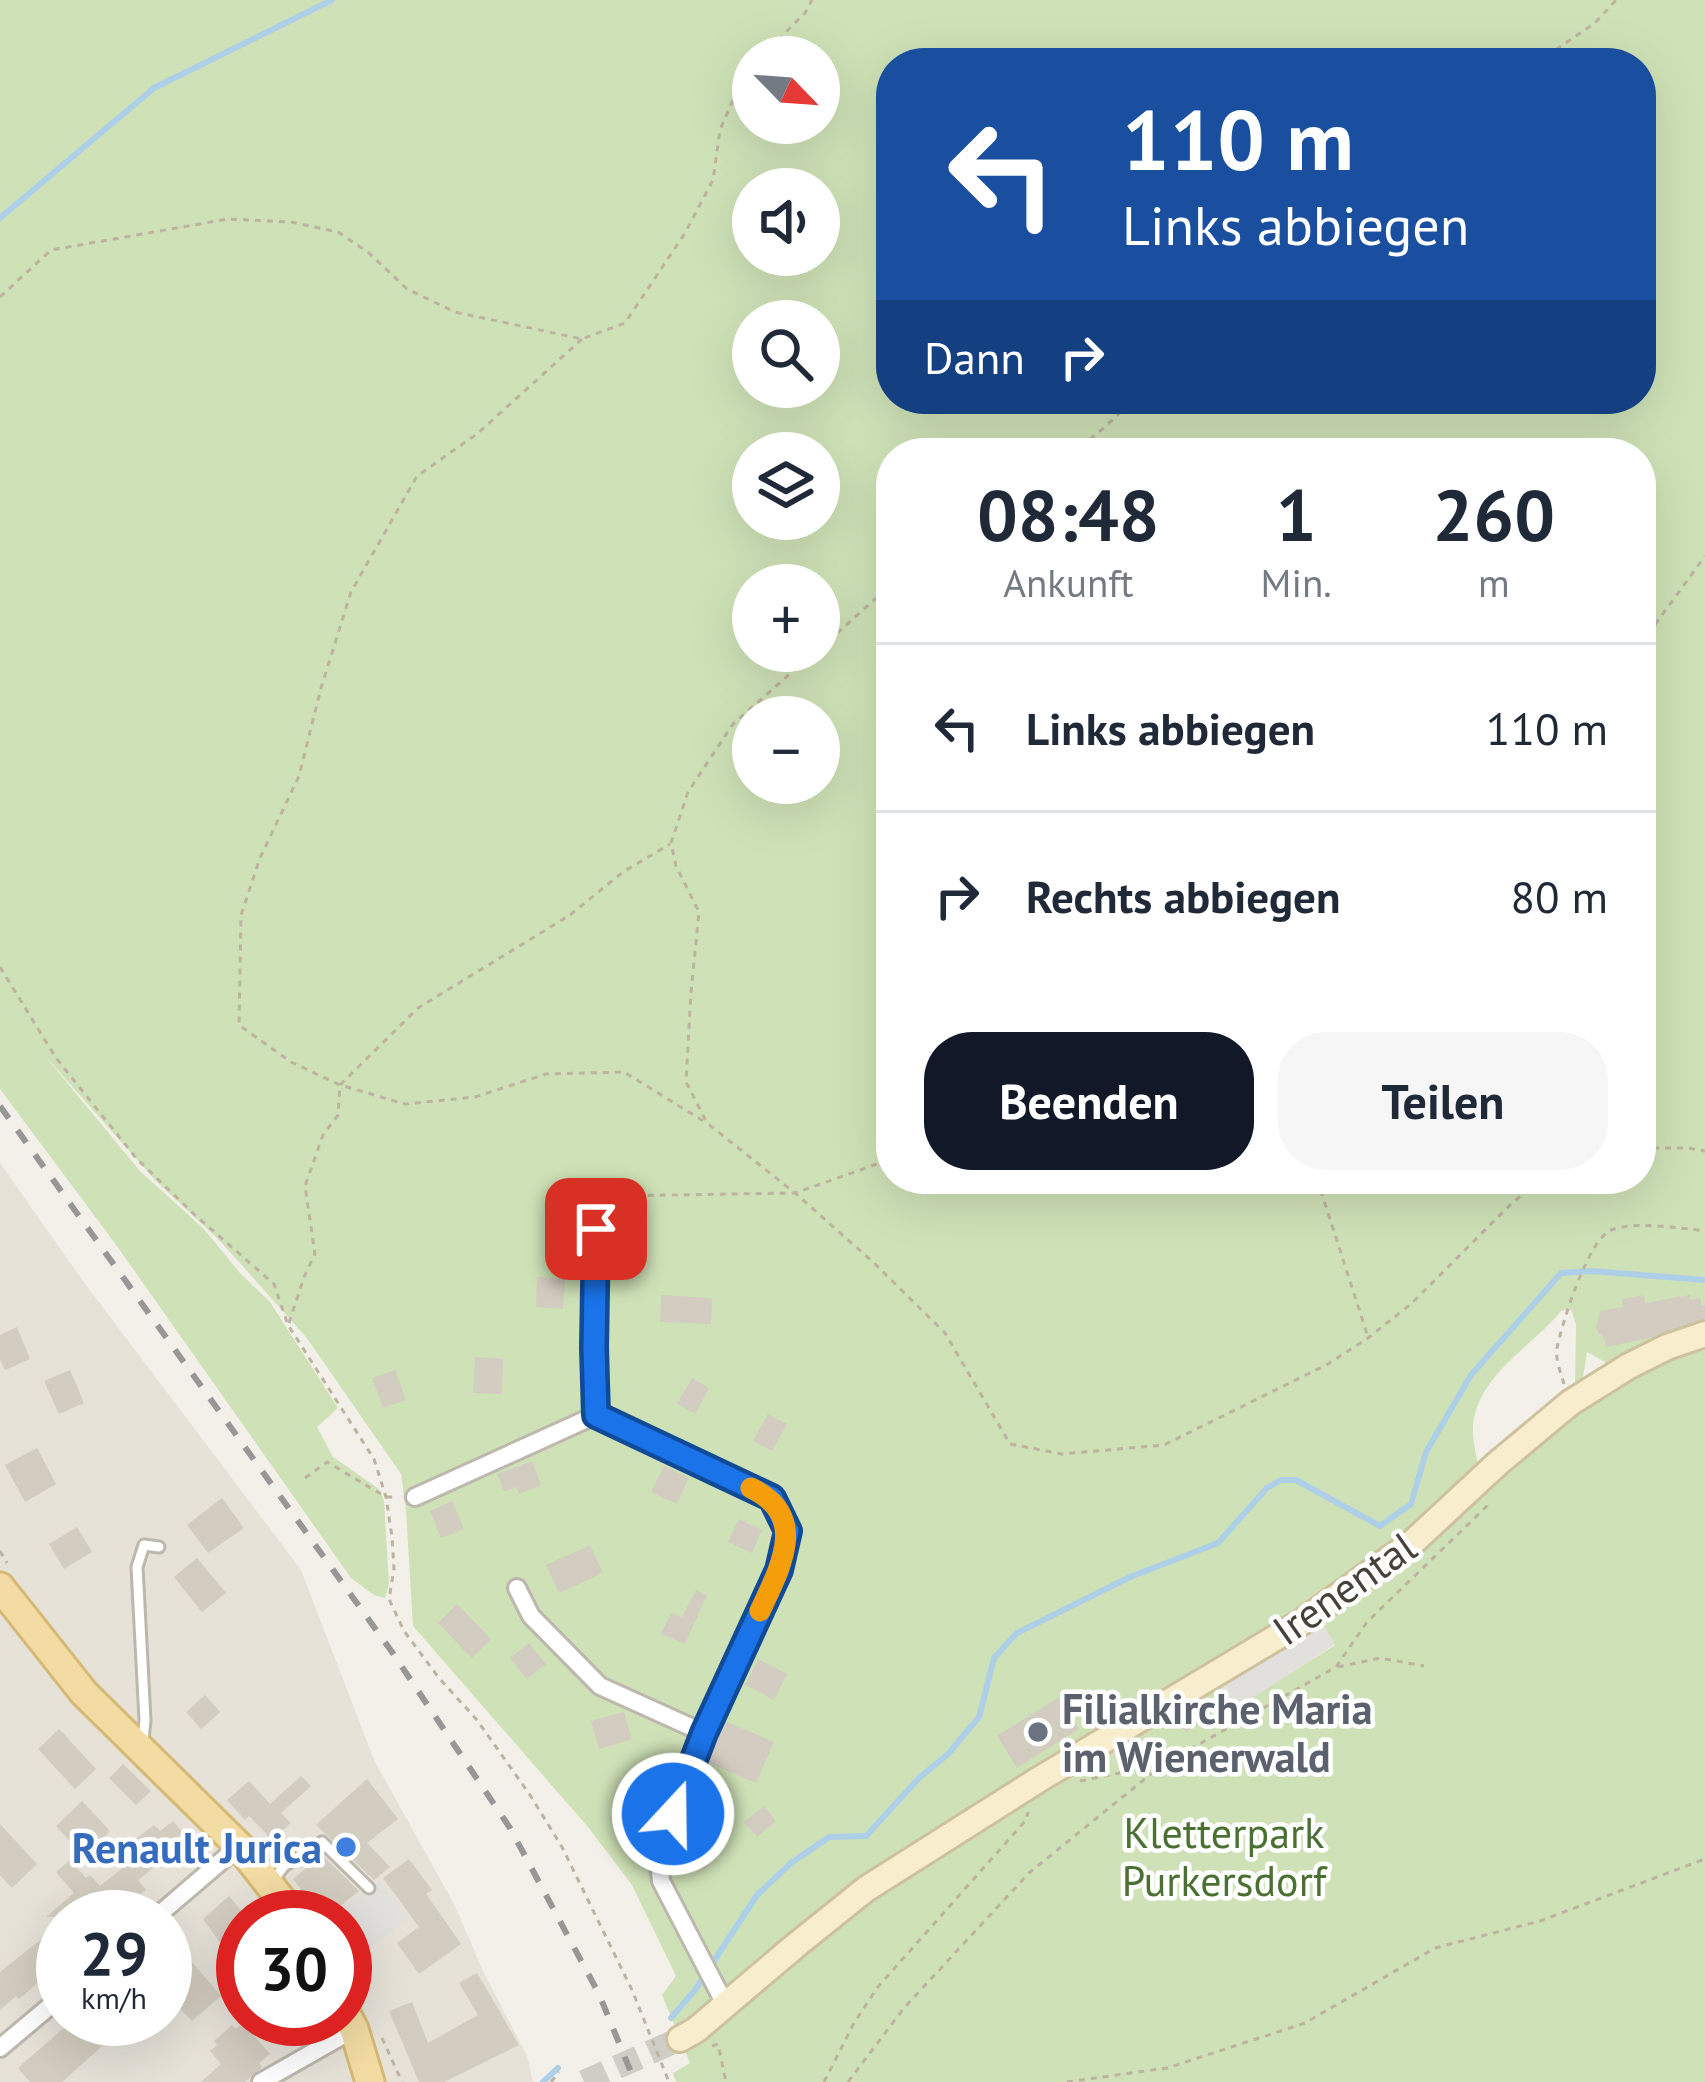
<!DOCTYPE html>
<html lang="de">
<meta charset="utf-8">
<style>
:root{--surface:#fff;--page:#f6f6f7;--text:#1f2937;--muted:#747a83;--line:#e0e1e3;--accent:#111827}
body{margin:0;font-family:"PT Sans",sans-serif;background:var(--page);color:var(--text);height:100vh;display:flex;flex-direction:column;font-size:45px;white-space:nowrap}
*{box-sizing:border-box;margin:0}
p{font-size:39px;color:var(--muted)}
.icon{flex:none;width:66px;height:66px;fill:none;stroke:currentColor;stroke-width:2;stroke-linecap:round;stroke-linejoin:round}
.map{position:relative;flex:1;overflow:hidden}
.drawer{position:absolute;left:876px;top:438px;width:780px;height:756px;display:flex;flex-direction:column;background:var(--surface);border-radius:48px;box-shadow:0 12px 48px #0002}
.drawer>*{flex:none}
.guide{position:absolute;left:876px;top:48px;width:780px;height:366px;border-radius:48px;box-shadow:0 12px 48px #0002;background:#1a4fa0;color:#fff;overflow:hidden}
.needle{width:78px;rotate:115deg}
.fabs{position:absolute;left:732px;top:36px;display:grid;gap:24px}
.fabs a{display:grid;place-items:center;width:108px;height:108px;border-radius:50%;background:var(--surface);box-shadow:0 12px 48px #0002;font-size:60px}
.speed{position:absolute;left:36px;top:1890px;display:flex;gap:24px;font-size:60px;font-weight:700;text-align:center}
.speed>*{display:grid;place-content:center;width:156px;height:156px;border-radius:50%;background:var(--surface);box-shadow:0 12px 48px #0002;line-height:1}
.speed small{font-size:30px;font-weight:400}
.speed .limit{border:18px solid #d22;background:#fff;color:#111}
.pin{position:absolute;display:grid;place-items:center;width:102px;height:102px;color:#fff;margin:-51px;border-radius:24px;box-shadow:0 6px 18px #0006}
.me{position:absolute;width:132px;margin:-66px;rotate:21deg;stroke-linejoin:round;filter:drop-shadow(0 0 9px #0008)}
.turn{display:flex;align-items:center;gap:42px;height:252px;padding:0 48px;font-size:54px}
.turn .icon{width:156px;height:156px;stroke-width:2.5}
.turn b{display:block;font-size:84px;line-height:102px}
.then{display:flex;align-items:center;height:114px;padding:0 48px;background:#0003;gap:24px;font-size:45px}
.eta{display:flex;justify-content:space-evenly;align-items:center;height:204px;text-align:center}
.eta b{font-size:72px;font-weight:600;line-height:84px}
.button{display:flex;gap:24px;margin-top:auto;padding:24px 48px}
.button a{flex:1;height:138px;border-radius:48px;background:var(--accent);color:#fff;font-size:48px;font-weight:600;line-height:138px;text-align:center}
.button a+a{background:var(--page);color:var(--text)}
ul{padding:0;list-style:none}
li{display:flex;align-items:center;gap:36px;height:168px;padding:0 48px;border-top:3px solid var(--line)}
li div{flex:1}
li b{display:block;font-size:45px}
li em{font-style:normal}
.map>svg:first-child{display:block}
.residential{fill:#e6e2d8;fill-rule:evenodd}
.green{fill:#cfe2b7;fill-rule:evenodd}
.parking{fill:#e2e0dd}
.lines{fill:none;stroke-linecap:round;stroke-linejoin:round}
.stream{stroke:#add0e8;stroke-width:6}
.building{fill:#d3ccc0}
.secondary-tunnel{stroke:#d0cdc7;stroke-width:24;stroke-dasharray:24 12;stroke-linecap:butt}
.lane-casing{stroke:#bdb7ad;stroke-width:15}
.street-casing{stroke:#bdb7ad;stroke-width:22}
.secondary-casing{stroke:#cdc19e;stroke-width:30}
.primary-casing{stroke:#d6b974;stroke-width:33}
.path{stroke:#bdb3a0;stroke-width:3;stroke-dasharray:6 6;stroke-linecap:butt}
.lane{stroke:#fff;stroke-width:9}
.street{stroke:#fff;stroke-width:16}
.secondary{stroke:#f8eece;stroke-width:24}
.primary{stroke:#f2dca3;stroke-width:27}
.rail{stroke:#979797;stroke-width:6;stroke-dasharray:15 15;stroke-linecap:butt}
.route-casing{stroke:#114b97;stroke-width:30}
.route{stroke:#1a73e8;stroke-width:21}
.slow{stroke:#f59e0b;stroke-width:21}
.worship-dot{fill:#6b7280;stroke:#fff;stroke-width:4.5}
.shop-dot{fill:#3f7fe0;stroke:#fff;stroke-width:4.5}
.labels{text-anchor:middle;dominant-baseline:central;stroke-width:9;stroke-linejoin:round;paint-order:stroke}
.street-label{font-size:42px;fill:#464139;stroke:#fff}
.worship-label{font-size:42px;font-weight:bold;fill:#5b616d;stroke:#fff;text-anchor:start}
.park-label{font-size:42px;fill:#4a7132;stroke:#fff}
.shop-label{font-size:42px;font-weight:bold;fill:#366cbe;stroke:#fff;text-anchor:end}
</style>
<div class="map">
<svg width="1705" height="2082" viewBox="0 0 1705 2082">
<rect width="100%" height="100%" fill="#f3f0ea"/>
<path class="residential" d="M0,1163L83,1281L301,1570L374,1760L455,1906L484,1973L527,2056L533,2082H0ZM63,1917H165V2019H63ZM243,1917H345V2019H243Z"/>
<path class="green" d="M0,0H1705V2082H676L673,2073L690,2063L662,1995L676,1976L632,1885L588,1827L413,1626L406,1510L401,1474L306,1337L221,1242L155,1180L45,1056L140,1171L204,1229L240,1273L270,1302L338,1408L317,1427L333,1457L379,1489L384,1501L389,1584L385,1598L374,1595L351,1578L114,1242L0,1089ZM753,57H819V123H753ZM891,63H1641V399H891ZM753,189H819V255H753ZM753,321H819V387H753ZM753,453H819V519H753ZM891,453H1641V1179H891ZM753,585H819V651H753ZM753,717H819V783H753ZM1571,1309L1576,1325L1575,1382L1579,1385L1582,1383L1587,1352L1605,1362L1610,1370L1479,1475C1478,1459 1472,1442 1473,1426C1477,1375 1532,1347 1561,1311ZM1320,1620L1335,1645L1234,1709Z"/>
<g class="parking">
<path d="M1320,1620L1335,1644L1234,1710L1216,1684Z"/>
<path d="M379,1881L408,1918L349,1964L345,1959V1917H332Z"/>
</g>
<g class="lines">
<g class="stream">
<path d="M0,218L154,88L332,0"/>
<path d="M671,2018L695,1990L757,1895L791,1863L829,1837L866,1836L919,1778L948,1754L979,1717L994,1658L1017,1633L1130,1577L1218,1543L1267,1488L1281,1480H1296L1380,1526L1411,1504L1426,1452L1471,1375L1561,1273L1592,1271L1705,1280"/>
<path d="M543,2082L558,2068"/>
</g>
</g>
<g class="building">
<path d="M537,1277L565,1279L563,1309L536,1307Z"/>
<path d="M661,1295L712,1298L711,1324L660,1322Z"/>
<path d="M1644,1295L1645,1303L1690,1295V1300L1700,1298L1702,1306L1705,1305V1318L1649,1338L1606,1347L1604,1338L1598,1332L1596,1326L1600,1311L1623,1307L1622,1299Z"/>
<path d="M17,1327L30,1359L5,1370L0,1359V1335Z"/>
<path d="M475,1357L503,1359L502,1394L473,1393Z"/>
<path d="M70,1370L84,1403L59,1414L44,1381Z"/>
<path d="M395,1370L406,1400L383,1408L372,1378Z"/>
<path d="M692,1378L709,1388L695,1414L677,1404Z"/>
<path d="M768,1414L787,1424L772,1451L753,1441Z"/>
<path d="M37,1448L56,1484L25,1502L5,1465Z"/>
<path d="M532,1461L541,1485L519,1494L516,1487L504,1491L497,1474Z"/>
<path d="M664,1466L689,1478L677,1504L651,1492Z"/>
<path d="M222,1498L244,1528L208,1553L187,1525Z"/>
<path d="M452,1501L464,1529L441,1538L430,1511Z"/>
<path d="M739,1519L762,1530L752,1553L728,1542Z"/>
<path d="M77,1527L92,1552L64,1569L49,1544Z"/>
<path d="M590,1545L603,1573L559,1593L546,1565Z"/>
<path d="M197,1558L226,1593L202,1612L174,1577Z"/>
<path d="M696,1590L707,1595L685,1644L661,1634L671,1613L682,1617Z"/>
<path d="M457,1604L491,1639L472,1658L438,1623Z"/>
<path d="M529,1643L546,1664L527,1679L510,1658Z"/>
<path d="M758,1659L787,1674L774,1700L745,1685Z"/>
<path d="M205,1695L220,1712L201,1729L186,1712Z"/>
<path d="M1059,1697L1079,1729L1017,1768L997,1736Z"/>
<path d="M1200,1704L1209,1717L1186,1732L1177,1719Z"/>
<path d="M624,1712L632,1739L599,1749L591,1721Z"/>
<path d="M725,1721L774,1742L756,1783L707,1762Z"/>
<path d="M59,1729L96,1769L75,1789L38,1749Z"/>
<path d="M123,1764L151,1791L136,1805L109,1778Z"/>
<path d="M301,1776L311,1786L281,1813L291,1823L272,1840L249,1816L245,1820L227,1800L249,1781L270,1804Z"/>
<path d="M367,1779L398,1819L367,1843L390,1867L374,1880L316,1825Z"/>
<path d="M623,1791L645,1801L631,1830L609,1819Z"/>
<path d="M82,1801L110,1831L84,1856L56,1826Z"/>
<path d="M764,1806L776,1821L757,1837L744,1822Z"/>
<path d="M173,1821L183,1833L169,1844L175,1851L138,1880L146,1890L111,1917H46L74,1893L56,1872L70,1860L86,1878L90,1875L100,1886L138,1856L129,1844L154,1825L160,1831Z"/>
<path d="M0,1824L37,1864L12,1888L0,1875Z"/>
<path d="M699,1830L722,1848L704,1870L681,1852Z"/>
<path d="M322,1855L359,1891L326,1917H323L293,1879Z"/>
<path d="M409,1859L432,1890L426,1894L461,1944L419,1974L397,1943L419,1927L383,1878Z"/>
<path d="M229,1896L243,1913V1954L234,1962L203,1919Z"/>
<path d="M63,1922V1961L19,1999L16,1996L0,2010V1972Z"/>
<path d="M175,1942L221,1996L192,2021L165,1994V1950Z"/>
<path d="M477,1973L519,2045L444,2082H419L389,2011L412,2002L428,2043L478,2015L459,1983Z"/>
<path d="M74,2019H124L106,2033L111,2038L62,2082H30L18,2068Z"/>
<path d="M243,2023L270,2054L259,2063L262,2067L245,2082H201L221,2064L210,2051L217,2045L214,2041L232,2025L236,2029Z"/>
</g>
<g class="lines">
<path class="secondary-tunnel" d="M584,2082L680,2039"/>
<g class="lane-casing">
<g id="lane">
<path d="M143,1740L145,1720L137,1567L144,1545L159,1547"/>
<path d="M272,1882L284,1866L322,1842L369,1888"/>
</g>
</g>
<g class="street-casing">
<g id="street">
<path d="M596,1415L594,1349L596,1229"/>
<path d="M415,1497L596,1415L772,1498L787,1531L779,1570L704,1733L658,1854L661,1881L725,2004"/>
<path d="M517,1588L531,1616L600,1686L704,1733"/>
<path d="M156,1917L239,1846"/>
<path d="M0,2048L63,1995"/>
<path d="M261,2082L354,2029"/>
</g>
</g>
<g class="secondary-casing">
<path id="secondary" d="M680,2039L696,2030L795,1946L866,1889L1038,1780L1302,1622L1413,1542L1497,1464L1570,1403L1629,1366L1667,1347L1705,1334"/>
</g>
<g class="primary-casing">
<g id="primary">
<path d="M0,1587L84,1693L239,1846L295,1917"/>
<path d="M345,2012L354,2029L370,2082"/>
</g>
</g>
<g class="path">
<path d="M761,57L805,13L812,0"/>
<path d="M1536,63L1595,23L1616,0"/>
<path d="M0,297L51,250L228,219L291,222L338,232L369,253L407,289L455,312L582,339L625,323L685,233L713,180L720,130L743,77L753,66"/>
<path d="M582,339L477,434L417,476L351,592L321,688L299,776L260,858L241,915L239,1025L291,1062L340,1085L405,1104L475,1097L546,1074L624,1072L705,1122"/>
<path d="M1070,453L1097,434L1135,399"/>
<path d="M1641,644L1705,556"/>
<path d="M819,649L891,585"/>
<path d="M816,651L733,724L688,792L671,843L676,866L699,912L691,992L686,1082L707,1123L795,1193L874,1263L945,1333L1010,1444L1062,1454L1164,1445L1328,1364L1368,1338L1411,1304L1514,1201L1544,1179"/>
<path d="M0,967L56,1058L137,1159L195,1215L274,1284L288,1325L374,1459L386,1497L392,1537L394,1569L389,1599L404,1631L439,1678L477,1720L530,1795L562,1847L632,1990L669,2082"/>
<path d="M1641,1148H1688L1705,1151"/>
<path d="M1317,1179L1368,1337"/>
<path d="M598,1213L599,1206L609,1196L795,1193L891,1159"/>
<path d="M289,1323L304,1277L315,1254L305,1186L323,1135L338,1115L340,1085L418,1008L570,915L623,872L670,844"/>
<path d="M1564,1384C1561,1373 1555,1359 1557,1348C1562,1323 1588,1240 1611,1230C1634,1221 1680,1228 1705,1231"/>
<path d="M305,1478L327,1462L386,1497H395"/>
<path d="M0,1551L7,1563"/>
<path d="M1338,1667L1380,1658L1424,1666"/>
<path d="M1080,1781L1159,1765"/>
<path d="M382,2038L402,2082"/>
<path d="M712,2046L718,2044L726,2082"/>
<path d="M551,2082L559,2072"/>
<path d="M824,2082L854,2023L877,1988L1026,1820L1028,1812"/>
<path d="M848,2082L904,2008L1029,1873L1162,1765L1336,1667L1367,1622L1487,1506L1488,1502"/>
<path d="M1067,2082L1167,2068L1305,2023L1435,1948L1540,1921L1705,1859"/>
</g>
<use href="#lane" class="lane"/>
<use href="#street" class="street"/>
<use href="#secondary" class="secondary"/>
<use href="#primary" class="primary"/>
<path class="rail" d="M0,1106L392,1652L510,1828L599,1994L635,2082"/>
</g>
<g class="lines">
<g class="route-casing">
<path id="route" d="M596,1229L594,1348L596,1415L772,1498L788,1531L779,1570L704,1733L673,1814"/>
</g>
<use href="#route" class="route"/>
<path class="slow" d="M751,1488C809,1516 781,1566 760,1611"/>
</g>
<circle class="worship-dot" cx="1038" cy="1732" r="12"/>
<circle class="shop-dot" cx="346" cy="1847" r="12"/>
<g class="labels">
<g class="street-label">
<text transform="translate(1344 1588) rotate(-35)">Irenental</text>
</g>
<g class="worship-label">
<text x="1062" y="1708">Filialkirche Maria<tspan x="1062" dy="48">im Wienerwald</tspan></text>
</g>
<g class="park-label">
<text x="1224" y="1832">Kletterpark<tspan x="1224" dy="48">Purkersdorf</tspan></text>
</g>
<g class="shop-label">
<text x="322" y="1847">Renault Jurica</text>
</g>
</g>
</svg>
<div class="fabs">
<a><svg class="needle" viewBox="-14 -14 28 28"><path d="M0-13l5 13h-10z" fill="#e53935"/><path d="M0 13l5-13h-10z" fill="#747a83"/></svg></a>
<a><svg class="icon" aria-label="sound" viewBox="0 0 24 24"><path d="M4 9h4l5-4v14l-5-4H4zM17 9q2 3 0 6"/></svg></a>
<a><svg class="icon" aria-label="search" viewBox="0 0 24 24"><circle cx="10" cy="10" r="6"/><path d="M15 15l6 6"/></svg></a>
<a><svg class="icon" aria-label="layers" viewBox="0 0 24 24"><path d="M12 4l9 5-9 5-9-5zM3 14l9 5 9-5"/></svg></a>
<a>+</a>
<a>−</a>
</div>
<div class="speed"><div>29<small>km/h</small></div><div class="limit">30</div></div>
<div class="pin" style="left:596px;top:1229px;background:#d93025"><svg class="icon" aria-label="arrive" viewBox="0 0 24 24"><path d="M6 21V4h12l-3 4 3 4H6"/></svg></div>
<svg class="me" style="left:673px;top:1814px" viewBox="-20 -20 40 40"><circle r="17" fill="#1a73e8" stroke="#fff" stroke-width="3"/><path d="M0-11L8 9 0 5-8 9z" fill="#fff"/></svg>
<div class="guide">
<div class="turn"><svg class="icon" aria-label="left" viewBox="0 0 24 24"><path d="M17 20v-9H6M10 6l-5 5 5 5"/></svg><div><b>110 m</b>Links abbiegen</div></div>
<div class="then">Dann<svg class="icon" aria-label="right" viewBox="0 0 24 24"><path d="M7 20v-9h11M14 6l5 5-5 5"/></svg></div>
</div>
<section class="drawer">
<div class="eta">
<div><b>08:48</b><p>Ankunft</p></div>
<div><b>1</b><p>Min.</p></div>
<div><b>260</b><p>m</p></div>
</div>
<ul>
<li><svg class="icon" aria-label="left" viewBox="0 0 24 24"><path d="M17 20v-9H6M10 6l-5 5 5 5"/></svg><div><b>Links abbiegen</b></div><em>110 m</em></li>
<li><svg class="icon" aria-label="right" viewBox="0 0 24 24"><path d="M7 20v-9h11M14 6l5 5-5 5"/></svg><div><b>Rechts abbiegen</b></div><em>80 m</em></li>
</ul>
<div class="button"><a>Beenden</a><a>Teilen</a></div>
</section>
</div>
